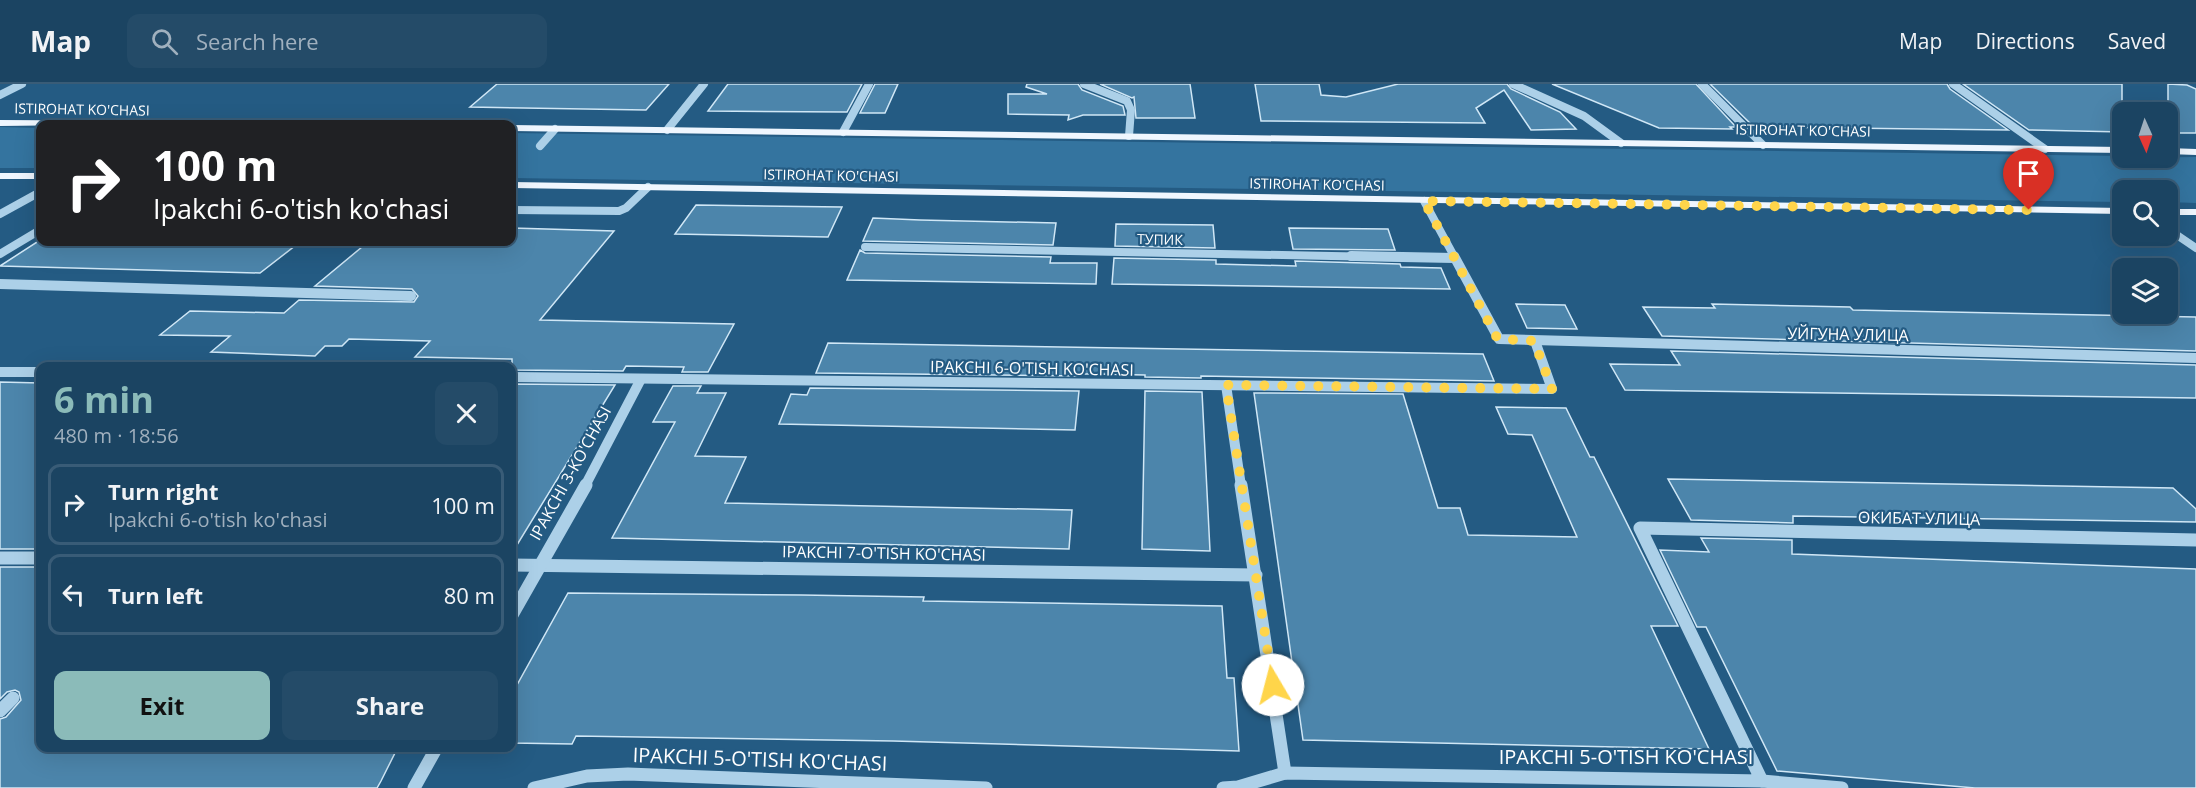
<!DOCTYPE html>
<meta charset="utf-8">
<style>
:root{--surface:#1b4462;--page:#244b68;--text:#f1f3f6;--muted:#a0b0be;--line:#395c77;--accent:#8bbbb9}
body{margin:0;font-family:"Open Sans",sans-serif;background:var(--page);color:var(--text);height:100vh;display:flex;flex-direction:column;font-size:22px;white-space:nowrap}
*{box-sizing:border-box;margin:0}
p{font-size:20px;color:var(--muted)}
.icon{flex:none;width:33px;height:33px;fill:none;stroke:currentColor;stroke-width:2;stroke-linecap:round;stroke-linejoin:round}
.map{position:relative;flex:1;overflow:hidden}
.drawer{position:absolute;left:36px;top:278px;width:480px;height:390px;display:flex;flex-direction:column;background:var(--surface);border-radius:12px;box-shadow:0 6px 24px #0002,0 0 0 2px var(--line)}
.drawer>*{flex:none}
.guide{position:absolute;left:36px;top:36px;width:480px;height:126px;border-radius:12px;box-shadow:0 6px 24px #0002,0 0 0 2px var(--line);background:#202124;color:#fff;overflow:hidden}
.needle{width:39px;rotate:177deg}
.tools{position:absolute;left:2112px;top:18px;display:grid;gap:12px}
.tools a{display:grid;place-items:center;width:66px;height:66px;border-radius:12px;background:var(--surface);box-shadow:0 6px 24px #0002,0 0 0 2px var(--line);font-size:30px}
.pin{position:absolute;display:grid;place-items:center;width:51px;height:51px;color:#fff;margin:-62px -26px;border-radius:50% 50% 50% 0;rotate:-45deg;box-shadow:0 0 6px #0007}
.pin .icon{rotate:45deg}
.me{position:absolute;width:66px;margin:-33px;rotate:352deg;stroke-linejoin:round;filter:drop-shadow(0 0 4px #0008)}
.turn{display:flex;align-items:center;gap:21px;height:126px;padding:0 18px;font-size:27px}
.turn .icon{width:78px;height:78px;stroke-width:2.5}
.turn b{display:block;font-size:42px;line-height:51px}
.round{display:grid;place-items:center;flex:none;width:63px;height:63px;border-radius:12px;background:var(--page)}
.summary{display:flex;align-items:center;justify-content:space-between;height:102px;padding:0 18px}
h1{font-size:36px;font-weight:700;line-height:45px;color:var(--accent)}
.primary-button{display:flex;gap:12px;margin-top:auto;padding:12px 18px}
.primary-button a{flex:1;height:69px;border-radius:12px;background:var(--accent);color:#111;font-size:24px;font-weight:700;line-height:69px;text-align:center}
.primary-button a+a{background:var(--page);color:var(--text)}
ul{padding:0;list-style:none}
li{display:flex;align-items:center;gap:18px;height:81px;margin:0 12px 9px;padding:0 6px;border:3px solid var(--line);border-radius:12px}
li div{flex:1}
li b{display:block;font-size:22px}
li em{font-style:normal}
header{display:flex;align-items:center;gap:36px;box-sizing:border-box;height:84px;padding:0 30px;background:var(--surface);border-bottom:2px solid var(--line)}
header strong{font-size:28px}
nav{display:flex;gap:33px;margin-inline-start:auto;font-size:21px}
.search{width:420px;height:54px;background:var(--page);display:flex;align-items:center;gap:15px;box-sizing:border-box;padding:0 21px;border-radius:12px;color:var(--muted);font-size:22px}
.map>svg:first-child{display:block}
.green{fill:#34749f}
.building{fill:#4c85ab;stroke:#d0e7f6;stroke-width:1.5}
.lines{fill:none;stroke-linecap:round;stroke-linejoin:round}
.minor-far2{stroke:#acd0e8;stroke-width:8}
.minor-far1{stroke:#acd0e8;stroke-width:10}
.minor{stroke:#acd0e8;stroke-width:13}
.major{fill:#eff6fe;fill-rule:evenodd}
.route{stroke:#ffd54a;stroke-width:10;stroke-dasharray:0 18}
.labels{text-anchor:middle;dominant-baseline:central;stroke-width:4.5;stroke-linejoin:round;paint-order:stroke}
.far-street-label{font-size:14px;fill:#fff;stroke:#245b83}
.street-label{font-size:16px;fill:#fff;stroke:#245b83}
.near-street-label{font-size:20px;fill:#fff;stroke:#245b83}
</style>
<header>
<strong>Map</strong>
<div class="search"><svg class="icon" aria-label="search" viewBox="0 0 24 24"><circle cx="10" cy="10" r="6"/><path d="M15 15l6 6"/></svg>Search here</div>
<nav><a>Map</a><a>Directions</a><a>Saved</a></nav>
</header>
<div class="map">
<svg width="2196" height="704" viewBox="0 0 2196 704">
<rect width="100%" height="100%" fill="#245b83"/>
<g class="green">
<path d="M0,43L40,44V84H0Z"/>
<path d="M512,49L2122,72V74L2196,73V119L2168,118V106H2122V118L512,94Z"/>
</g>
<g class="building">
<path d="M497,0H669L646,26L470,23Z"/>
<path d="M728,0H862L847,28L708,27Z"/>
<path d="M875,0H898L885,29H860Z"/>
<path d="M1027,0H1078L1082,6L1123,22L1125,31H1083L1068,36L1069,31L1008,30V10H1047L1026,3Z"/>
<path d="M1100,0H1190L1195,34H1136L1134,13L1132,14Z"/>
<path d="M1255,0H1319L1321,11L1346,13L1398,0H1507L1511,5L1560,28L1576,45L1531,46L1504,6L1476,24L1485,39L1261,37Z"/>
<path d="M1552,0H1696L1736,43H1730L1732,45L1659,44Z"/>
<path d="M1710,0H1947L1950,5L2008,46L1754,43Z"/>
<path d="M1963,0H2122V48L2029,46Z"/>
<path d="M2168,0L2187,1L2196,5V49H2168Z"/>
<path d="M696,121L842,123L828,153L675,150Z"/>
<path d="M873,134L920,136L1056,139L1053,161L863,157Z"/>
<path d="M1116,140L1213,141L1215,164L1115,162Z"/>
<path d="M512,144L614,147L540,236L734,240L708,288H682L684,283L626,282L623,287L512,286V275L415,273L430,257L349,255L342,262H325L315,272L211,268L230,252L160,251L190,227L284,229L299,216L414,218L418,212L412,205L315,202L368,158H512Z"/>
<path d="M1289,144L1388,145L1395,166L1293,165Z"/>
<path d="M37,158L244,159L300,158L260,189L0,182Z"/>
<path d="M860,166L865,169L1051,173L1050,179H1097L1096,200L847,196Z"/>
<path d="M1114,174L1216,176V180L1296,182L1295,177L1400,180L1401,183L1441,184L1450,205L1112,200Z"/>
<path d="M1516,220L1565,221L1577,245L1527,244Z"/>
<path d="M1712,220L1850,223L1853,226L2196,233V267L1662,252L1643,223L1715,224Z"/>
<path d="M828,259L1483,270L1494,297L1201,292V294L1145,293V291L1097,290H1080V292L816,289Z"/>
<path d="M1671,267L2196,281V314L1625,306L1610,280L1680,281Z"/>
<path d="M0,298L40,299V465H0Z"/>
<path d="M512,300L615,301L512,469Z"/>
<path d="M673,302H701L697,309H726L695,372L746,373L725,419L1072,426L1069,465L612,454L675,338H653Z"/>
<path d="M810,304L1079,307L1075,346L779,340L791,310L807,311Z"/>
<path d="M1145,307L1202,308L1210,467L1142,465Z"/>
<path d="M1254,309L1403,310L1438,424H1460L1468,451L1577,453L1532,351L1508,350L1496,323L1566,324L1590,373H1594L1678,542H1651L1709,665L1303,656Z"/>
<path d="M1668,395L2173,404L2196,425V438L1793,432V439L1691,436Z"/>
<path d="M1701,454L1792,456V470L2196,485V704H1975L1777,687L1706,543H1697L1660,466L1709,468Z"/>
<path d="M0,483H40V663H398L381,697L377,704H0V635L6,633L21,616L19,608L15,606L7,608L0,615Z"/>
<path d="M568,509L801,511L924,513L923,517L1222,522L1227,594H1234L1239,667L893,657L576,652L572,660L512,659V610Z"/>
</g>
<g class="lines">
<g class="minor-far2">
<path d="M1084,0L1127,17L1131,26L1129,52"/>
<path d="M1513,0L1584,32L1621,59"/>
<path d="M1702,0L1763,61"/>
<path d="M1953,0L2045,65"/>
<path d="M0,11L22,0"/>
<path d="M667,46L704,0"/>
<path d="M843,48L869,0"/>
<path d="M540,62L555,45"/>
<path d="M1424,117L1455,174"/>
<path d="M512,126L619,127L626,124L648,103"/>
<path d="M0,130L40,108"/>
<path d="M2168,145L2196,164"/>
<path d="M865,163L1431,174"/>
<path d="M0,170L40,146"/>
</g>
<g class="minor-far1">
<path d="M1351,172L1454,174"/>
<path d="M1454,172L1499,255L2196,274"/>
<path d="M0,200L411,212"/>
<path d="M0,288H40"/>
<path d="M512,293L1552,305L1535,257"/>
<path d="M1226,301L1241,402"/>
<path d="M585,402L641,295"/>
</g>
<g class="minor">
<path d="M1241,401L1285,689"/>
<path d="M0,474H40"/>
<path d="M512,481L1256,491"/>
<path d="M512,531L586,401"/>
<path d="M0,627L13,614"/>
<path d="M1762,697L1842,704"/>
<path d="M414,704L437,663"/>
<path d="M534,704L587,692L628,690L986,704"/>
<path d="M1223,704L1238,703L1285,689L1762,697L1640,444L2196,456"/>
</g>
<g class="major">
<path d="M0,36L164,37L169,40L0,42Z"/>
<path d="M512,41L2122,63V69L512,47Z"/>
<path d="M2168,64L2196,65V71L2168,70Z"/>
<rect x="0" y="89" width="40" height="6"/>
<path d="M512,98L2122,124V130L512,104Z"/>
<rect x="2168" y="125" width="28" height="6"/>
</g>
</g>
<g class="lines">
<path class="route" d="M1273,601L1226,301L1552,305L1534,257L1499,255L1496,252L1424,117L2029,126"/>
</g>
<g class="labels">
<g class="far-street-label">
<text transform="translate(82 25) rotate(1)">ISTIROHAT KO'CHASI</text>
<text transform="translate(1803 46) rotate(1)">ISTIROHAT KO'CHASI</text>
<text transform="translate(831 91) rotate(1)">ISTIROHAT KO'CHASI</text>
<text transform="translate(1317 100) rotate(1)">ISTIROHAT KO'CHASI</text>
<text transform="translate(1160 155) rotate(1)">ТУПИК</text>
</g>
<g class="street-label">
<text transform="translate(1848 250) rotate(1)">УЙГУНА УЛИЦА</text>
<text transform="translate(1032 284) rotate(1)">IPAKCHI 6-O'TISH KO'CHASI</text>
<text transform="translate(570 389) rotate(-61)">IPAKCHI 3-KO'CHASI</text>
<text transform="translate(1919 434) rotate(1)">ОКИБАТ УЛИЦА</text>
<text transform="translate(884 469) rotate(1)">IPAKCHI 7-O'TISH KO'CHASI</text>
</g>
<g class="near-street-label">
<text x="1626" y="672">IPAKCHI 5-O'TISH KO'CHASI</text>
<text transform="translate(760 675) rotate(2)">IPAKCHI 5-O'TISH KO'CHASI</text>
</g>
</g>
</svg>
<div class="tools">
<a><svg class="needle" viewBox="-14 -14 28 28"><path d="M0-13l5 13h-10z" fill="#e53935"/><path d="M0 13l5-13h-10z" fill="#a0b0be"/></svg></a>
<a><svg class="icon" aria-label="search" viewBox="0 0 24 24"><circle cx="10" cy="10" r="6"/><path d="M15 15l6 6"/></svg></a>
<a><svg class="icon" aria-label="layers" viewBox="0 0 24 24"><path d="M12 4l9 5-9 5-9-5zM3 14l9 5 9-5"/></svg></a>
</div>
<div class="pin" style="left:2029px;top:126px;background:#d93025"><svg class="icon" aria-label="arrive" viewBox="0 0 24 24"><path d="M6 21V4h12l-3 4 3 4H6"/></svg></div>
<svg class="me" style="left:1273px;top:601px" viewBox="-20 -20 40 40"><circle r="19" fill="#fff"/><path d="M0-13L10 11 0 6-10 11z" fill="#ffd54a"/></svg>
<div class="guide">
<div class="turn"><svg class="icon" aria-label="right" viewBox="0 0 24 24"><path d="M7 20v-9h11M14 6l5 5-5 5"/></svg><div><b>100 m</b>Ipakchi 6-o'tish ko'chasi</div></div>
</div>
<section class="drawer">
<div class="summary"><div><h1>6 min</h1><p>480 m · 18:56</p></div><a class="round"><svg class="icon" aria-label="close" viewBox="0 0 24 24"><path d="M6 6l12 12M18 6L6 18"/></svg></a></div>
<ul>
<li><svg class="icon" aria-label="right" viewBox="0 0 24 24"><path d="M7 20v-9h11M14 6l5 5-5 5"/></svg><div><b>Turn right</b><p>Ipakchi 6-o'tish ko'chasi</p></div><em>100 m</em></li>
<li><svg class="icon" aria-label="left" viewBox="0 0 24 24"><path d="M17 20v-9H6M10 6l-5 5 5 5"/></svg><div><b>Turn left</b></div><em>80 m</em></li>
</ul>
<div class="primary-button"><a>Exit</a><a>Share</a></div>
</section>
</div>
